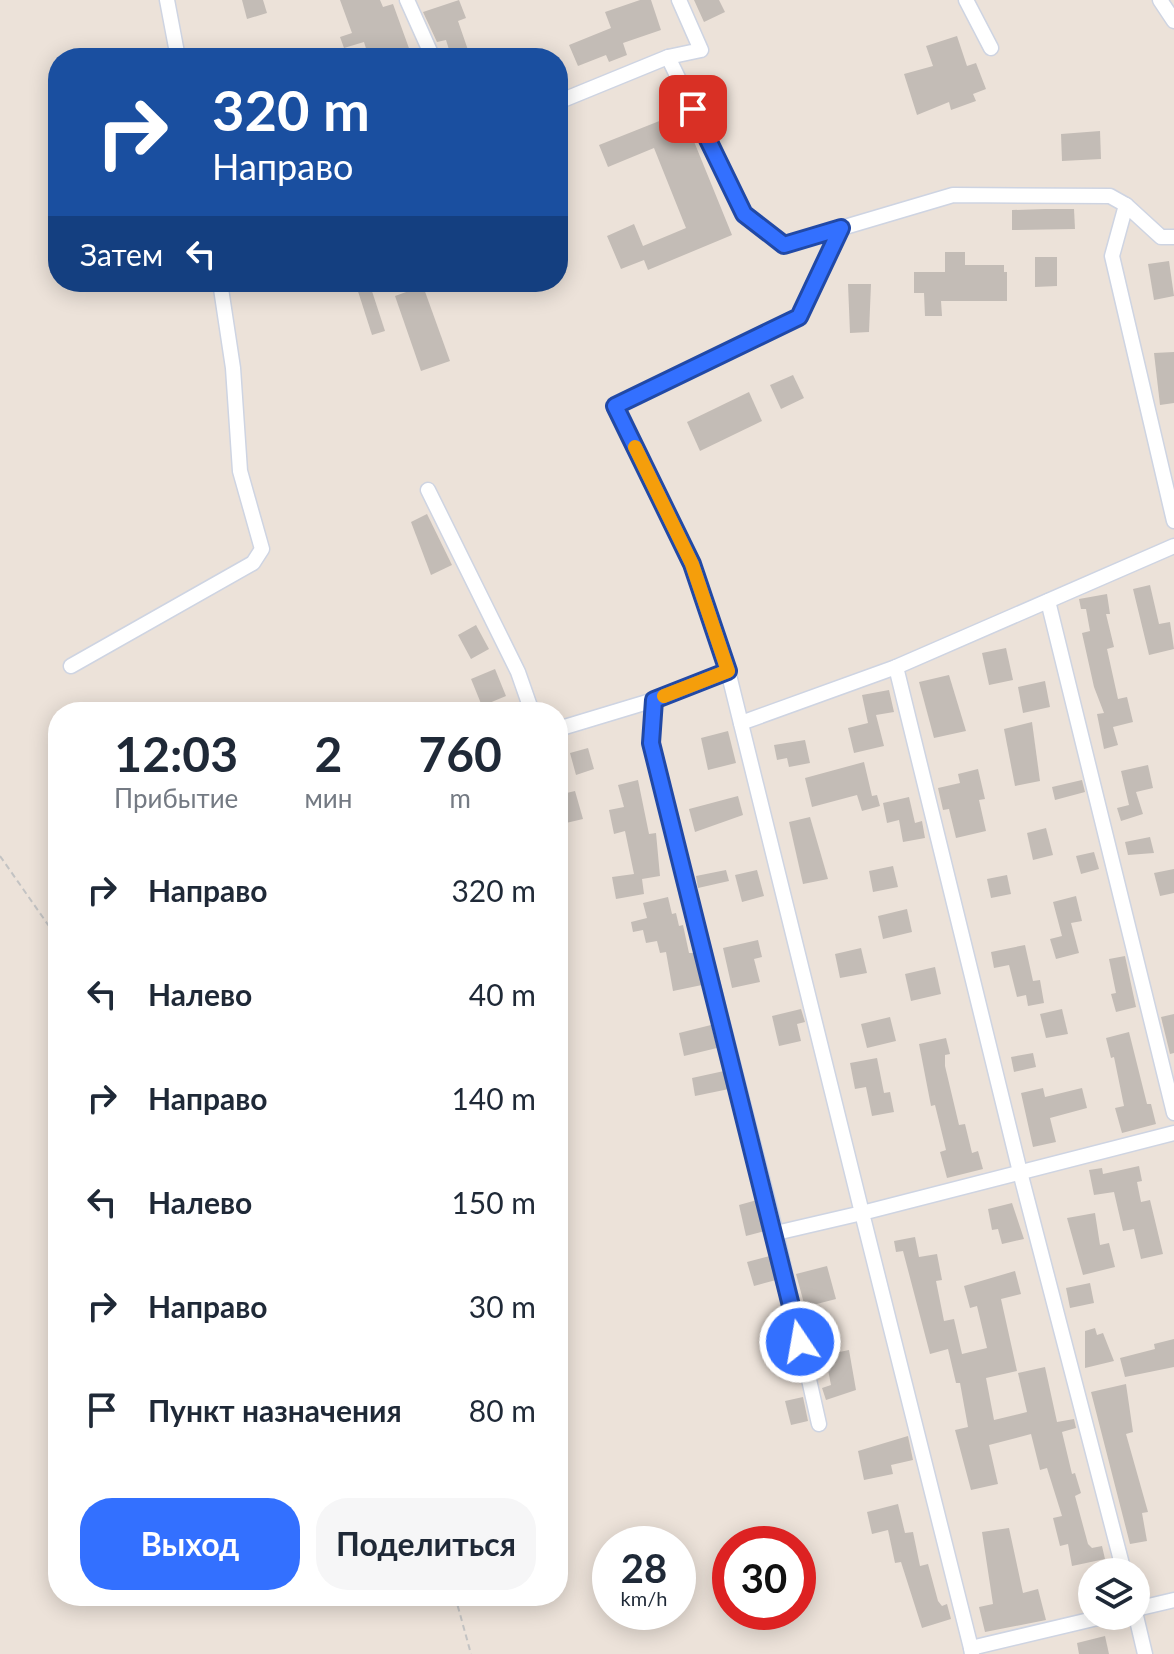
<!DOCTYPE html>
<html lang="ru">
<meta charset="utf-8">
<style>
:root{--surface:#fff;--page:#f6f6f7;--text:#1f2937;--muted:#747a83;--accent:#3370ff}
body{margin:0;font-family:Lato,sans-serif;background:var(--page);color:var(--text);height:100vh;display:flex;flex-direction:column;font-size:30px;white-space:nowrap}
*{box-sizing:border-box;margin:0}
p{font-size:26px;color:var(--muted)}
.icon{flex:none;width:44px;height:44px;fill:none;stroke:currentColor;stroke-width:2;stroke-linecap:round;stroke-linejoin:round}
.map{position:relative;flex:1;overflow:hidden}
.drawer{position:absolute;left:48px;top:702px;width:520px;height:904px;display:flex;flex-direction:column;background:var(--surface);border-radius:32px;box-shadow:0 4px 20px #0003}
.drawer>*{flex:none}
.hud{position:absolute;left:48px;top:48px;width:520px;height:244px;border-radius:32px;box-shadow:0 4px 20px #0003;background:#1a4fa0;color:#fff;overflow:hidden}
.tools{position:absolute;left:1078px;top:1558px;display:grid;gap:16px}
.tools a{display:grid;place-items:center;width:72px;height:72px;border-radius:50%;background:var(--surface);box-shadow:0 4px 20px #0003;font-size:40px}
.speed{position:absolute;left:592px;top:1526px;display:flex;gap:16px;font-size:40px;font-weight:700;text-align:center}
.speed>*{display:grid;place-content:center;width:104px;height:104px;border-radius:50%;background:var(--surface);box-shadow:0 4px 20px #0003;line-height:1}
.speed small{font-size:20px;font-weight:400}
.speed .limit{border:12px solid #d22;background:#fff;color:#111}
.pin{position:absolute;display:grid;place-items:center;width:68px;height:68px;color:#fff;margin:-34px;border-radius:16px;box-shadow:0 4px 12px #0006}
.me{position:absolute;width:88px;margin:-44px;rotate:348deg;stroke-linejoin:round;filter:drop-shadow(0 0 6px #0008)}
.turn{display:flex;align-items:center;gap:28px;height:168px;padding:0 32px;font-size:36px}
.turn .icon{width:104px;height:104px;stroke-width:2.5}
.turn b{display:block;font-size:56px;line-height:68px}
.then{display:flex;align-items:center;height:76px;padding:0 32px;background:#0003;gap:16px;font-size:30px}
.eta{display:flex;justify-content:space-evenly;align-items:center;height:136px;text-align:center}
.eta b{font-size:48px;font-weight:700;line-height:56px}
.action{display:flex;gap:16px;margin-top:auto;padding:16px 32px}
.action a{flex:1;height:92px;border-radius:32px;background:var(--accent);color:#fff;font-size:32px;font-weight:700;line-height:92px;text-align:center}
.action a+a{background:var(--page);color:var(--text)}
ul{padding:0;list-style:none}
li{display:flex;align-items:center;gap:24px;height:104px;padding:0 32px}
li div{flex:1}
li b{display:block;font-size:30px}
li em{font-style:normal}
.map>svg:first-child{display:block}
.building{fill:#c3bcb6}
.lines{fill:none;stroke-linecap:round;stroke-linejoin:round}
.minor-casing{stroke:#ced4e2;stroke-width:17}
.path{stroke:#c3c3c3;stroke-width:2;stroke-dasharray:6 4;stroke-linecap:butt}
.minor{stroke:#fff;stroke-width:14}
.route-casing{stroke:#2149a6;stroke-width:20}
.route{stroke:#3370ff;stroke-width:14}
.slow{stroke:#f59e0b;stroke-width:14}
</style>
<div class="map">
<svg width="1174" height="1654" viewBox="0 0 1174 1654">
<rect width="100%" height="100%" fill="#ece2d9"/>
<g class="building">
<path d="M242,0H263L267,13L247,19Z"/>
<path d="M340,0H380L383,7L393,4L410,51L389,58H369L364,42L344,48L340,37L352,33Z"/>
<path d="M459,0L466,18L458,21L468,50L451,56L446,40L437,42L423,12Z"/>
<path d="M640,0H651L661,30L623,43L627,55L609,62L606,55L578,66L569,45L611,28L605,12Z"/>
<path d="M694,0H719L725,12L704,22Z"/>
<path d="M957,36L967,66L976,63L986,89L973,94L976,101L951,110L949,102L917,115L904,74L933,66L926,46Z"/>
<path d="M682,112L732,235L648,270L644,260L621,269L607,236L634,224L643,246L686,228L654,148L608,167L599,145Z"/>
<path d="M1100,131L1101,159L1062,161L1061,134Z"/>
<path d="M1045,209H1074L1075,229L1012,230V210Z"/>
<path d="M945,252H965V265H1004V272H1007V301H941L942,316H925L924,293H914V272H945Z"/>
<path d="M1035,257H1057V286L1035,287Z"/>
<path d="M1169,261L1174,296L1154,300L1148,264Z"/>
<path d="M355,282H369L385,331L372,335Z"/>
<path d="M848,284H871L869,332L850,333Z"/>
<path d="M423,286L450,361L421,371L395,296Z"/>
<path d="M1174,352V403L1160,405L1154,353Z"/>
<path d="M793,375L804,398L781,409L770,385Z"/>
<path d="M749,392L762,421L700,451L687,422Z"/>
<path d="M427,514L452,565L431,575L411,522Z"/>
<path d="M1150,585L1159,624L1170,622L1174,649L1149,655L1133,589Z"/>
<path d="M1107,594L1110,614H1106L1114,647L1107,649L1118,699L1127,697L1133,722L1113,727L1118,745L1104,749L1097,714L1104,713L1094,687L1082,633L1090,631L1086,609H1081L1079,599Z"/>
<path d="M476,625L489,649L471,659L458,635Z"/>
<path d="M1006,648L1013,680L989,685L982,653Z"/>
<path d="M495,669L506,696L482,706L471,679Z"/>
<path d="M949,675L966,731L934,738L919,682Z"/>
<path d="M1045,681L1050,707L1023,713L1018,687Z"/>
<path d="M889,690L894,712L876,715L884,746L854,753L848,728L868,723L862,695Z"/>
<path d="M1032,722L1040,781L1015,786L1004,729Z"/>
<path d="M728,731L736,763L708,770L701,738Z"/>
<path d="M805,740L810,763L789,767L787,758L777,760L774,745Z"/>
<path d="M588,748L594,769L576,775L570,753Z"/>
<path d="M864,762L872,796L877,795L880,806L862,811L857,795L812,807L805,778Z"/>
<path d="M1148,765L1153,788L1136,792L1143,814L1121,821L1117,808L1129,805L1121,771Z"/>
<path d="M978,769L985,799L979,800L986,831L956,838L949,809L943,810L938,788L960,783L958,774Z"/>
<path d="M638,780L649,834L656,833L660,876L642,879L644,894L616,899L612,877L634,874L625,831L614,834L609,810L624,807L618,785Z"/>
<path d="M1082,780L1085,792L1055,800L1052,787Z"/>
<path d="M575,791L583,819L566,823L558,795Z"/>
<path d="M738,796L743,815L695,832L689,809Z"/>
<path d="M909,797L915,823L922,821L925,838L903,842L899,820L887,823L883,803Z"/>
<path d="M810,817L828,879L803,884L789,822Z"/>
<path d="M1046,828L1053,855L1033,860L1027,833Z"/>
<path d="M1150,837L1154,853L1128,855L1125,842Z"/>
<path d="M1094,852L1099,869L1081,874L1076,856Z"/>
<path d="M893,866L898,887L873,892L869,871Z"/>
<path d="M1174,869V893L1160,896L1154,873Z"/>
<path d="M726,870L729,881L698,888L696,876Z"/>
<path d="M757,870L764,896L742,902L735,875Z"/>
<path d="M1007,875L1011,894L991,898L987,879Z"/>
<path d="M1076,896L1082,921L1071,923L1079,953L1056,959L1050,939L1062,936L1053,902Z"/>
<path d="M668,897L672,914L676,913L679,926L683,925L689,953H694L702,985L673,991L666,952L660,953L657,941L646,943L643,930L633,932L631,922L647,918L643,903Z"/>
<path d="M907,909L912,932L883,939L878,916Z"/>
<path d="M758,940L762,957L754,959L760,982L732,988L723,948Z"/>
<path d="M1025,945L1033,981L1040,980L1044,1003L1028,1006L1026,995L1017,997L1009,965L994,968L991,952Z"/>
<path d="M861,948L867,973L840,978L835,954Z"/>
<path d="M1125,956L1136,1007L1116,1012L1111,994L1116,993L1109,959Z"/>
<path d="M935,967L941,994L911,1001L905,974Z"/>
<path d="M801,1009L805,1022L797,1024L801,1041L779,1046L772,1016Z"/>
<path d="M1062,1009L1068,1034L1046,1038L1040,1014Z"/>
<path d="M1174,1014V1053L1170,1054L1161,1017Z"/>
<path d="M890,1017L896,1041L867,1048L861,1024Z"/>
<path d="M711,1025L717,1048L684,1056L679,1033Z"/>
<path d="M1129,1032L1147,1104H1151L1156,1124L1122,1133L1115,1108L1124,1106L1114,1057L1111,1058L1106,1038Z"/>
<path d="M946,1038L950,1054L945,1055V1066L959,1125L965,1124L972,1153L978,1151L983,1169L947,1178L940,1152L946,1150L935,1105L931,1106L919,1044Z"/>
<path d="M1033,1053L1036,1067L1014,1072L1011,1057Z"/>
<path d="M877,1058L884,1093L890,1092L894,1112L872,1116L866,1087L855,1089L850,1063Z"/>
<path d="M724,1071L729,1089L695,1096L692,1078Z"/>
<path d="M1043,1088L1045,1097L1082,1088L1087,1108L1050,1118L1056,1142L1033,1147L1021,1093Z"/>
<path d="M1139,1166L1142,1181L1137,1182L1141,1202L1150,1200L1163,1254L1141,1259L1134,1229L1123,1231L1114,1192L1094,1195L1089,1170L1102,1168L1103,1174Z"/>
<path d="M757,1200L765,1231L746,1236L739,1205Z"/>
<path d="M1012,1203L1024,1239L1002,1244L998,1229L992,1230L988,1209Z"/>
<path d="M1095,1213L1100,1245L1109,1243L1115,1267L1083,1275L1067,1218Z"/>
<path d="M915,1237L919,1257L937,1254L942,1280L936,1281L944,1321L954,1319L962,1354L987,1348L977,1306L970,1308L964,1286L1015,1271L1021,1294L1001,1299L1017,1371L986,1378L994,1420L1027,1412L1018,1373L1045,1367L1057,1422L1074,1419L1076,1428L1062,1432L1072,1474L1075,1473L1081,1493L1075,1496L1088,1544L1092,1548L1102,1546L1105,1559L1072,1566L1068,1544L1060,1546L1053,1518L1062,1516L1047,1468L1040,1470L1031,1434L989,1445L998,1484L971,1490L955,1430L968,1427L960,1383H956L948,1349L930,1354L903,1251L896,1252L894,1241Z"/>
<path d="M770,1256L776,1280L754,1286L747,1262Z"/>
<path d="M827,1266L836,1299L805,1307L796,1274Z"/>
<path d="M1090,1283L1094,1303L1070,1308L1066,1288Z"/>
<path d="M784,1321L792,1353L777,1357L768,1325Z"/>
<path d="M1095,1328L1097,1335L1103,1333L1114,1361L1085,1368V1331Z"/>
<path d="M1174,1339V1367L1125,1377L1120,1358L1155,1349L1154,1344Z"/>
<path d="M849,1350L856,1390L826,1400L822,1388L831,1385L825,1355Z"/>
<path d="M1126,1384L1133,1432L1126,1434L1148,1512L1142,1513L1147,1541L1130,1544L1091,1392Z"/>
<path d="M803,1397L808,1421L791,1425L785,1401Z"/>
<path d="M908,1436L913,1460L891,1465L893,1474L864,1480L858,1451Z"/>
<path d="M898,1504L905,1533L913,1532L920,1566L928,1564L938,1601L942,1606L947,1604L951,1619L922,1628L901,1562L895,1563L888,1530L872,1534L867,1512Z"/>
<path d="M1009,1528L1023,1593L1038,1589L1046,1620L985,1632L979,1607L993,1604L982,1532Z"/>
<path d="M1105,1636L1109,1654H1079L1077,1643Z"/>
</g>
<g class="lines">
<g class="minor-casing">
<g id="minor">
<path d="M167,0L178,58"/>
<path d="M407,0L433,58"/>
<path d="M679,0L701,50L668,57L744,214L784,245L953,195L1110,196L1126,205"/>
<path d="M966,0L991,48"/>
<path d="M1160,0L1174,21"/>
<path d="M558,102L668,57"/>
<path d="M1174,237H1161L1126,205L1112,256L1174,521"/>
<path d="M428,490L518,672L532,712"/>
<path d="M1048,601L1174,1113"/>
<path d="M71,666L253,563L262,549L240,471L233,368L220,282"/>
<path d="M728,671L692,564L615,406L799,317L841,228"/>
<path d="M654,700L728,671L862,1213L776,1233L819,1424"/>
<path d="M741,723L896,667"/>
<path d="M558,729L654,700L651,743L776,1233"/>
<path d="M1124,1572L1020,1172L896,667L1174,546"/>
<path d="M1136,1609L1174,1600"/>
<path d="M1136,1616L1145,1654"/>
<path d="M971,1648L862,1213L1174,1133"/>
<path d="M972,1654L971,1648L1106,1616"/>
</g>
</g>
<g class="path">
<path d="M0,856L58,939"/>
<path d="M455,1596L471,1654"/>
</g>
<use href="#minor" class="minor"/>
</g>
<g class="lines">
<g class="route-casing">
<path id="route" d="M693,109L744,214L784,245L841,228L799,317L615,406L692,564L728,671L654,700L651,743L800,1342"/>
</g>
<use href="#route" class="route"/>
<path class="slow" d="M635,447L692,564L728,671L664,696"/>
</g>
</svg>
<div class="tools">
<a><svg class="icon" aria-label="layers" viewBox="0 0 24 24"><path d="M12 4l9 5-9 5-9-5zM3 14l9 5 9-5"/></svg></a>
</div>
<div class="speed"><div>28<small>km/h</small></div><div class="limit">30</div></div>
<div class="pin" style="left:693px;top:109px;background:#d93025"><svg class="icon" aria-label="arrive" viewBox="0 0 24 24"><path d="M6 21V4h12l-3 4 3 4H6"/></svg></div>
<svg class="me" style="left:800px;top:1342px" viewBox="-20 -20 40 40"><circle r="17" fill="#3370ff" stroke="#fff" stroke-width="3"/><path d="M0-11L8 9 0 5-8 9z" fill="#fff"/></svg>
<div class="hud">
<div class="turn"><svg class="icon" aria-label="right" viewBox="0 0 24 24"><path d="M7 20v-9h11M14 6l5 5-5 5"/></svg><div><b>320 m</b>Направо</div></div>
<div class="then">Затем<svg class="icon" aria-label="left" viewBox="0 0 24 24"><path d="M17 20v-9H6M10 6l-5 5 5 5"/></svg></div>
</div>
<section class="drawer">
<div class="eta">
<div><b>12:03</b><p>Прибытие</p></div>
<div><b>2</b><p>мин</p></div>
<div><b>760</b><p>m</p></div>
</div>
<ul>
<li><svg class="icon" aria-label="right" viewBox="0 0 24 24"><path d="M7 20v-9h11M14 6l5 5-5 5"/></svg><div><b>Направо</b></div><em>320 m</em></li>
<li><svg class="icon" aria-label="left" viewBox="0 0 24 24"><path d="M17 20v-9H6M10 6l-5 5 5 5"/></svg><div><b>Налево</b></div><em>40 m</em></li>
<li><svg class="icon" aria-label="right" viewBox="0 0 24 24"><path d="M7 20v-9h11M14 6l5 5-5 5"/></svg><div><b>Направо</b></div><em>140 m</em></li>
<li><svg class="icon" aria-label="left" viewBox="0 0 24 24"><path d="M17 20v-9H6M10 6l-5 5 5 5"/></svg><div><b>Налево</b></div><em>150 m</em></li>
<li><svg class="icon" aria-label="right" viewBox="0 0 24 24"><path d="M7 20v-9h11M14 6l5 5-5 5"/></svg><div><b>Направо</b></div><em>30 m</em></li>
<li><svg class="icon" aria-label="arrive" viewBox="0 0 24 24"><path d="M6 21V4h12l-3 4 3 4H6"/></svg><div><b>Пункт назначения</b></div><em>80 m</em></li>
</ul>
<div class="action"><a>Выход</a><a>Поделиться</a></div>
</section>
</div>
